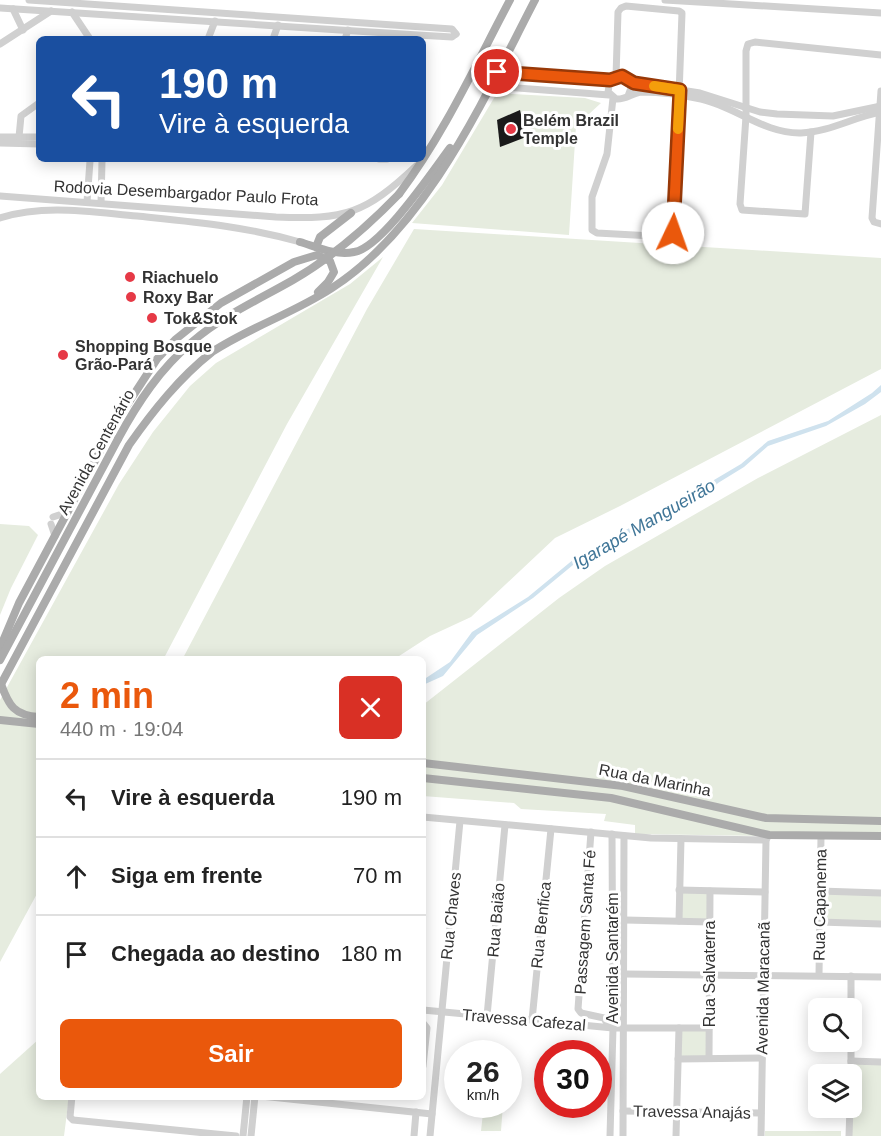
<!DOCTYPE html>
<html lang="pt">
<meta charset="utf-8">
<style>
:root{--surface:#fff;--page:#f6f6f6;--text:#222;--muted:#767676;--line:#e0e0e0;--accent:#ea580c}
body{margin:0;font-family:Helvetica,sans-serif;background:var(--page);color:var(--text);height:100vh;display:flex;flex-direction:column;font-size:22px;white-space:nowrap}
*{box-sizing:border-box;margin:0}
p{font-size:20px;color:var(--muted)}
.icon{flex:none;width:33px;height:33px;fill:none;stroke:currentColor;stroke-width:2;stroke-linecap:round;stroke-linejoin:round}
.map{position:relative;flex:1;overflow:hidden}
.details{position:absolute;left:36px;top:656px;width:390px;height:444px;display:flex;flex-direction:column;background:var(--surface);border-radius:9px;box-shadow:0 3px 15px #0003}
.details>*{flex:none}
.guide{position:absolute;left:36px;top:36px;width:390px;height:126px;border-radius:9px;box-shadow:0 3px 15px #0003;background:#1a4fa0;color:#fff;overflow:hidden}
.controls{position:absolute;left:808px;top:998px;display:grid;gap:12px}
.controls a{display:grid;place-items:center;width:54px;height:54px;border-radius:9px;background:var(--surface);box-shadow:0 3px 15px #0003;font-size:30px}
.speed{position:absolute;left:444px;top:1040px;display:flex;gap:12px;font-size:30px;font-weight:700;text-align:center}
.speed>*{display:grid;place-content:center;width:78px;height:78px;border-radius:50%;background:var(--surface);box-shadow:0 3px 15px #0003;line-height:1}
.speed small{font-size:15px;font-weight:400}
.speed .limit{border:9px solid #d22;background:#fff;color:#111}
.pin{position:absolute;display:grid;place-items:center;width:51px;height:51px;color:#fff;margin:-26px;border:3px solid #fff;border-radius:50%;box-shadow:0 2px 6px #0007}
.me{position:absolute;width:66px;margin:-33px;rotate:3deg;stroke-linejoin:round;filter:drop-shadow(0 0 4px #0008)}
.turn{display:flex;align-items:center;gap:21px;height:126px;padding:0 24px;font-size:27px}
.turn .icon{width:78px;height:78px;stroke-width:2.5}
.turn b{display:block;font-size:42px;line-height:51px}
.round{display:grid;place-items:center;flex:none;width:63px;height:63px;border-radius:9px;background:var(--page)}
.overview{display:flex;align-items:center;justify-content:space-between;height:102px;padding:0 24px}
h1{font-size:36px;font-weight:700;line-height:45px;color:var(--accent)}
.primary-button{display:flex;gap:12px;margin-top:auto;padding:12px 24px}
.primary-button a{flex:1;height:69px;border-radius:9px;background:var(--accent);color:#fff;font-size:24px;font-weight:700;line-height:69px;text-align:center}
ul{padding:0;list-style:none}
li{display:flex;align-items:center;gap:18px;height:78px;padding:0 24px;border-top:2px solid var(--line)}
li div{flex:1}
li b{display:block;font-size:22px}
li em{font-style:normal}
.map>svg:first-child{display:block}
.green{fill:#e6ecdf}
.water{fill:#cfe2ee}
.building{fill:#1a1a1a}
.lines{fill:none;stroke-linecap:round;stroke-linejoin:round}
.minor{stroke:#d0d0d0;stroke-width:7}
.major{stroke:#ababab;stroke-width:8}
.major-bridge{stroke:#ababab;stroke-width:8}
.route-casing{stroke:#983908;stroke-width:15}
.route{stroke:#ea580c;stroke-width:10}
.slow{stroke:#f59e0b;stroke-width:10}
.poi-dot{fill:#e63946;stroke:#fff;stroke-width:2}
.labels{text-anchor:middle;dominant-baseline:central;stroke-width:6;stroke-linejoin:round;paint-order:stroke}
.poi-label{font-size:16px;font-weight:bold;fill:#333;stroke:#fff;text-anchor:start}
.street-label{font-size:16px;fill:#333;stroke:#fff}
.water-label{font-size:18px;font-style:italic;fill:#3f7597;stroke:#fff}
</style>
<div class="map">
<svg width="881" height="1136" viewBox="0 0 881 1136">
<rect width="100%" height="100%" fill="#fff"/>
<g class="green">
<path d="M497,93L585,98L601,103L576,126L569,235L412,223L442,185Z"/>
<path d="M414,229L881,258V369L620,506L555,538L471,617L430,636L396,658H183L367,309Z"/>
<path d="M383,257L287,424L164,658H39V890L0,962V700L119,484L153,432L190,386L216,363L350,284Z"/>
<path d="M881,415V838L635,834V825L604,821L606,814L521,809L514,803L423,796V705L559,598L605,566L758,478Z"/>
<path d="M0,524L29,526L38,535L11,588L0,615Z"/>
<path d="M679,890L710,891V922L679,921Z"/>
<path d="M820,891L881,893V924L820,922Z"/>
<path d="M679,1028H709V1058L678,1059Z"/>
<path d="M39,1039V1096L69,1097L64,1136H0V1074Z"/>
<path d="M851,1061L881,1062V1136H849L852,1107Z"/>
<path d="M484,1104H503L501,1131H481Z"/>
<rect x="765" y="1131" width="76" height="5"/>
</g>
<path class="water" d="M881,385V392L865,404L826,426L768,446L744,467L718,483L709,493L670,510L573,565L533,598L477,635L443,676L423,685V680L450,662L472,632L528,597L574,559L683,498L707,489L714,480L741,464L768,441L828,421L872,393Z"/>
<path class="building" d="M520,110L526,137L500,147L497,120Z"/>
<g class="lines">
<g class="minor">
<path d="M29,0L452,29L456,34"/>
<path d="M665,0L881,13"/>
<path d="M0,8L418,35L452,37L456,34"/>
<path d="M13,9L23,30"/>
<path d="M72,12L90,39"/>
<path d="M208,39L215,21"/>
<path d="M273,39L278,25"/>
<path d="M345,39L348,30"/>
<path d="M0,44L51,11"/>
<path d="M497,72L610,80"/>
<path d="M630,82L700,93L760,112L777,114L833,116L881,106"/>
<path d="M490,86L609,95"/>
<path d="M881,91L872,218L874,222L881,224"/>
<path d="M628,96L631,88L628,79L619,76L610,80L608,92L616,99C626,100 632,93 642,92C661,92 683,95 701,99C736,107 765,134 801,133C829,132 854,117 881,112"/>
<path d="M613,98L607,154L592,197V230L597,233L671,237L674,230L682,13L679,11L626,6L621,8L618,12L616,77"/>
<path d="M811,132L805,214L742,210L740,204L746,116V51L748,44L755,42L881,55"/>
<path d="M0,137H39"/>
<path d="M19,137L21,116L39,103"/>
<path d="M0,143L39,144"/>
<path d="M379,159H387"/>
<path d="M0,196L276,217C345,220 365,214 416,166"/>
<path d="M87,202L90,161"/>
<path d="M101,203L102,161"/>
<path d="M0,218C44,204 91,212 137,216C195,222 243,226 300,242"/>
<path d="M53,517L68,512"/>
<path d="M51,524L55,536"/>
<path d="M423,817L651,838L766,840L769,835"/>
<path d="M591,832L578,1009L581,1013L604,1018L609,1027"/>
<path d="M679,890L765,892"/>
<path d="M820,891L881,893"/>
<path d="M625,920L710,922"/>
<path d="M679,921L681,839"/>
<path d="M820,922L881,924"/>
<path d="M625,974L881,977"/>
<path d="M819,975L821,836"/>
<path d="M851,976V1008"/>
<path d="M423,1010L613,1028H709"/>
<path d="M487,1016L505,825"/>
<path d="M532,1020L551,829"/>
<path d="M423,1023L427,1028L423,1066"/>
<path d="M709,1058L710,891"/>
<path d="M678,1059L762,1058"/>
<path d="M851,1061L881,1062"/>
<path d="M851,1074V1041"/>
<path d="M72,1096L70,1117L73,1120L236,1136"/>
<path d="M261,1096L432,1114"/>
<path d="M623,1111L761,1113"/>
<path d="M243,1136L247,1096"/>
<path d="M251,1136L255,1096"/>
<path d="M414,1136L416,1112"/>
<path d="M430,1136L460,821"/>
<path d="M610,1136L613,1028L612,834"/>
<path d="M623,1136L624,836"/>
<path d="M676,1136L679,1028"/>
<path d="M761,1136L766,840"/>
<path d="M849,1136L850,1107"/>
</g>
<g class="major">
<path d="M399,194C444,134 475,66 510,0"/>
<path d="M300,242C317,247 336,256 354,252C381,248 432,172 450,148"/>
<path d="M316,247L320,237L351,213"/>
<path d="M0,648L19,603L114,425L157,359L176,339L221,303L294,262L317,255L330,261L334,272L328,282L318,292"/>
<path d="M0,660L118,439"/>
<path d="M1,684C9,706 14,715 39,717"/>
<path d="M0,686L129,445C153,411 179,378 212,352C250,327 294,313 332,288C428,226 484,98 535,0"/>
<path d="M0,720L39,724"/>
<path d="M423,763L623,786L766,818L881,821"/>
<path d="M423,778L611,798L769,835L881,836"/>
</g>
<path class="major-bridge" d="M118,439C138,402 160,369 192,342C222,316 258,300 293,280C333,257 367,227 399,194"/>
</g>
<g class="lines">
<g class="route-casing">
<path id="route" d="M497,72L610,80L622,76L634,83L680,90L673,233"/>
</g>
<use href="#route" class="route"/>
<path class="slow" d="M654,86L680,90L678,129"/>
</g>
<g class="poi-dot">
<circle cx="511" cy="129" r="6"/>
<circle cx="130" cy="277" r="6"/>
<circle cx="131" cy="297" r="6"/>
<circle cx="152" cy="318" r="6"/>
<circle cx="63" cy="355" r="6"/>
</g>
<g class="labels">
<g class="poi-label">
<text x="523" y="120">Belém Brazil<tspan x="523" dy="18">Temple</tspan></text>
<text x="142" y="277">Riachuelo</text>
<text x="143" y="297">Roxy Bar</text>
<text x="164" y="318">Tok&amp;Stok</text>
<text x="75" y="346">Shopping Bosque<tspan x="75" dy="18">Grão-Pará</tspan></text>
</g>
<g class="street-label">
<text transform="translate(186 193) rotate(3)">Rodovia Desembargador Paulo Frota</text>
<text transform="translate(96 452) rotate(-61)">Avenida Centenário</text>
<text transform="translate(655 780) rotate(11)">Rua da Marinha</text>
<text transform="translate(820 905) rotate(-89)">Rua Capanema</text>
<text transform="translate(451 916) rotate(-84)">Rua Chaves</text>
<text transform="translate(496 920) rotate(-85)">Rua Baião</text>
<text transform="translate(585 922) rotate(-86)">Passagem Santa Fé</text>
<text transform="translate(541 925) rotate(-84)">Rua Benfica</text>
<text transform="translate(612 958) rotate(-90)">Avenida Santarém</text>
<text transform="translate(709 974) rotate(-90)">Rua Salvaterra</text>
<text transform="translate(763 988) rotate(-89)">Avenida Maracanã</text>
<text transform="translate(524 1020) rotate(5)">Travessa Cafezal</text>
<text transform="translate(692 1112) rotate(1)">Travessa Anajás</text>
</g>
<g class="water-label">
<text transform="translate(644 524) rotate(-30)">Igarapé Mangueirão</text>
</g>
</g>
</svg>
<div class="controls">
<a><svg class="icon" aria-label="search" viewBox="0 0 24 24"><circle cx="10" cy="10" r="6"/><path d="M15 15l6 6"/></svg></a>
<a><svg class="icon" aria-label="layers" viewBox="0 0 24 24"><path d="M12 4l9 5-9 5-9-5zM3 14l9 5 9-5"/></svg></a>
</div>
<div class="speed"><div>26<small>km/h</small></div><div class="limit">30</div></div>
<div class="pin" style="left:497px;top:72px;background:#d93025"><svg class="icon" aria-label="arrive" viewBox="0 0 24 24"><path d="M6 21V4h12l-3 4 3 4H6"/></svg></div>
<svg class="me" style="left:673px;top:233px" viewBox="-20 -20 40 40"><circle r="19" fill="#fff"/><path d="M0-13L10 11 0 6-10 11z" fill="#ea580c"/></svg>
<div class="guide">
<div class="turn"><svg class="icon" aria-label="left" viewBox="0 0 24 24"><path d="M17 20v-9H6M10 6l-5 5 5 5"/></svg><div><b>190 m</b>Vire à esquerda</div></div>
</div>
<section class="details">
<div class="overview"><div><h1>2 min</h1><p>440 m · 19:04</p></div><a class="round" style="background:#d93025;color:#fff"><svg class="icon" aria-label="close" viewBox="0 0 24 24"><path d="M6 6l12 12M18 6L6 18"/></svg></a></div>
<ul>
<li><svg class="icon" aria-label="left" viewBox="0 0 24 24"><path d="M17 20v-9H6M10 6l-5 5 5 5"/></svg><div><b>Vire à esquerda</b></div><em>190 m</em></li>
<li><svg class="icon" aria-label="ahead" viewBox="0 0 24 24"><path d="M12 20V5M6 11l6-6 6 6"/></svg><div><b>Siga em frente</b></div><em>70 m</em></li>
<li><svg class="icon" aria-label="arrive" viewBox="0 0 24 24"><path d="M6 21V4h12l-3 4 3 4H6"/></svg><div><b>Chegada ao destino</b></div><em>180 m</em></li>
</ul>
<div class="primary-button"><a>Sair</a></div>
</section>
</div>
